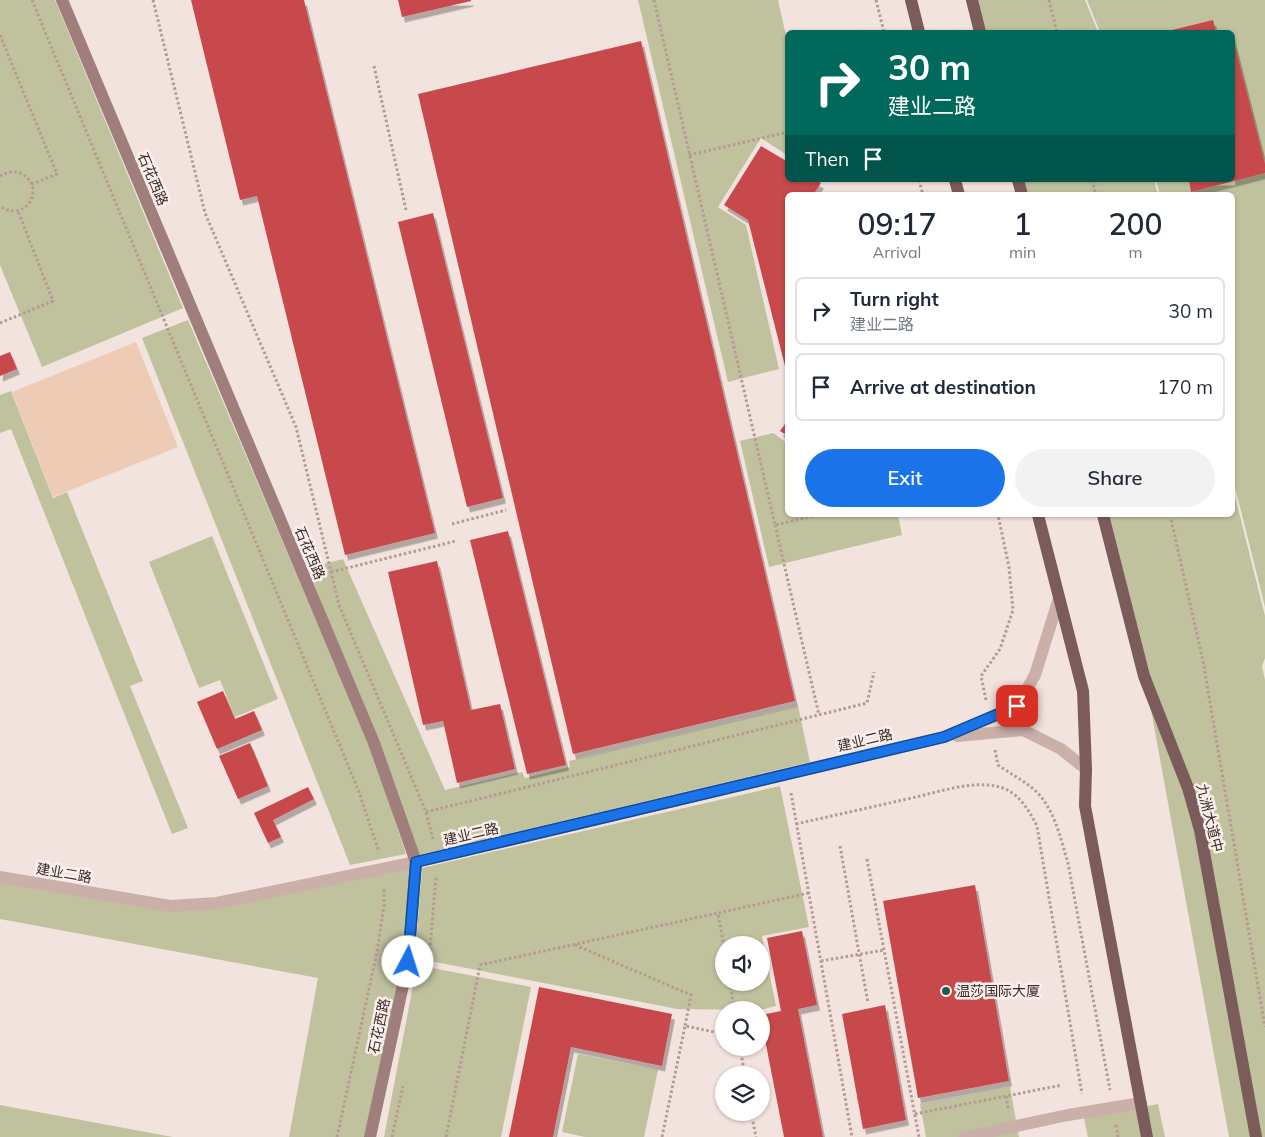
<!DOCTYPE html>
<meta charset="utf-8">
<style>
:root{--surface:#fff;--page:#f2f2f3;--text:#1f2937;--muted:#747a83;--line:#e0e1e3;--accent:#1a73e8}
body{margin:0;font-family:Mulish,"Noto Sans SC",sans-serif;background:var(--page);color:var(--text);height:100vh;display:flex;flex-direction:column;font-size:19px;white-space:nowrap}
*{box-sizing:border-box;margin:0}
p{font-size:16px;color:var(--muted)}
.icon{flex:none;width:28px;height:28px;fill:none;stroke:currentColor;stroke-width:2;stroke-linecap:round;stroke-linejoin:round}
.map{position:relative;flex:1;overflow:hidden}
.side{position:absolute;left:785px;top:192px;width:450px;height:325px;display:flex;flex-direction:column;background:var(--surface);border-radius:8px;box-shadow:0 1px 4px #0004}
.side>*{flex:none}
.guide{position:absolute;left:785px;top:30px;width:450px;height:152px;border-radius:8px;box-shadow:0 1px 4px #0004;background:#00695c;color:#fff;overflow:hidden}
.controls{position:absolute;left:715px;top:936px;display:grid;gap:10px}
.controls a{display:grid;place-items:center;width:55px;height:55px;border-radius:50%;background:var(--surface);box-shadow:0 1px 4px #0004;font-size:25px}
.pin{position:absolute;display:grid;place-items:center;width:42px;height:42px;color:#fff;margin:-21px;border-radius:10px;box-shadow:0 2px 8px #0006}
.me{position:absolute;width:55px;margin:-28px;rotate:5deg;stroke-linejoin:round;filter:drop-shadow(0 0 4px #0008)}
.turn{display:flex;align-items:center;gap:18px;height:105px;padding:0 20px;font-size:22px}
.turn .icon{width:65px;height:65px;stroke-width:2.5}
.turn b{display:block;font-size:35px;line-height:42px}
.then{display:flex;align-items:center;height:48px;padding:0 20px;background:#0003;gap:10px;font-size:19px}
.eta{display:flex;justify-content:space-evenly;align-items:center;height:85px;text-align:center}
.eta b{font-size:30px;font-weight:600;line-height:35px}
.primary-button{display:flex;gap:10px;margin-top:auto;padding:10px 20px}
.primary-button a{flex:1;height:58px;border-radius:30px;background:var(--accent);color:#fff;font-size:20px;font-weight:600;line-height:58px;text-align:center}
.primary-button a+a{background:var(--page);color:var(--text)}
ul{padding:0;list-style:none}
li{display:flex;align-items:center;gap:15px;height:68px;margin:0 10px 8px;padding:0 10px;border:2px solid var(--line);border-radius:8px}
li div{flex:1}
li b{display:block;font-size:19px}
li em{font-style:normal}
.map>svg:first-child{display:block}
.green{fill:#c0c29e;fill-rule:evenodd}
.sand{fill:#eecbb5}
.building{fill:#c7484c;filter:url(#shadow)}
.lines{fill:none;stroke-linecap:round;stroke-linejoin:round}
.path{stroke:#b79994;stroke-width:3;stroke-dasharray:2.5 2.5;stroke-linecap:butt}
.lane{stroke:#cbb0aa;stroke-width:12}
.street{stroke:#cbb0aa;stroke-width:12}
.secondary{stroke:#9f7e7b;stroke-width:12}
.primary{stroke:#7b5c5a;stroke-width:12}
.route-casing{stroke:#114b97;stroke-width:12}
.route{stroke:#1a73e8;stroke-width:9}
.poi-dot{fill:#1e5b4e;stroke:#faefeb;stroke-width:2}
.labels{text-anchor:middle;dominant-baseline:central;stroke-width:5;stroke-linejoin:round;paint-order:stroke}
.street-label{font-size:14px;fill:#392a29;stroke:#faefeb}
.poi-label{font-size:14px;fill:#392a29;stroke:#faefeb;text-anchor:start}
</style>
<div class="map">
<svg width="1265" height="1137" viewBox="0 0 1265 1137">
<defs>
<filter id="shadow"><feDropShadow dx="3" dy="5.5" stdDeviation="0" flood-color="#0004"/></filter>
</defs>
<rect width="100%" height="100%" fill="#f3e3de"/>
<g class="green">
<path d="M0,0H55L183,308L42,367L0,265Z"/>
<path d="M638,0H778L787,40V155L761,138L718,207L746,225L779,369L728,382Z"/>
<path d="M973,0H1085L1098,32H981Z"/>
<path d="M1087,0H1265V607L1233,479L1232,195H1160L1156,180H1232V32H1100Z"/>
<path d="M1019,180H1154L1158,195H1022Z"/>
<path d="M188,320L372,751L406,854L350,865L142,338Z"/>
<path d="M11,391L53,498L67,492L143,681L130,686L188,828L172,834L11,429L0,433V395Z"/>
<path d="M773,433L787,443L788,515H898L902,535L769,567L740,441Z"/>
<path d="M1233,488L1265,616V658L1262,666L1265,680V1137H1229L1145,677L1104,515H1232Z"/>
<path d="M212,536L278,699L235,717L220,680L199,688L149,562Z"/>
<path d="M343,559L445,790L522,772L525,778L570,767L569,761L798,706L810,762L419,855L308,568Z"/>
<path d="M780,786L809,927L762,936L776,1006L760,1010L677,1009L415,958L422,868ZM724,945H761V982H724Z"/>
<path d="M416,863L407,962L370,1137H289L318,978L0,919V877L171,907Z"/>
<path d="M417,965L531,987L501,1137H384Z"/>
<path d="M578,1054L658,1070L644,1137H585L562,1132Z"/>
<path d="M1010,1087L1019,1137H926L920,1104Z"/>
<path d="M1158,1104L1165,1137H1088L1084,1118Z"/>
<path d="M0,1105L173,1137H0Z"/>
</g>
<path class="sand" d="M136,342L178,447L53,497L12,392Z"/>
<g class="building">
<path d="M191,0H304L435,533L345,555L257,196L240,200Z"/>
<path d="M398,0H471V1L402,17Z"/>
<path d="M1213,20L1216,32H1164Z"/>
<path d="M1232,34L1265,164V173L1191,192L1189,180H1232Z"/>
<path d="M641,41L795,701L573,754L418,94Z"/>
<path d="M761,146L788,162V180H815L821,183L813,195H788L787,374L748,220L724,205Z"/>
<path d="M433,213L503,498L467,507L398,222Z"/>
<path d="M10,352L17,369L0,376V356Z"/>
<path d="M788,420V436L780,431Z"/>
<path d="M508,531L566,765L527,774L470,540Z"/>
<path d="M437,561L471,710L500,704L515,769L457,783L443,721L423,725L388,572Z"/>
<path d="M223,691L235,719L254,711L262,730L217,749L197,702Z"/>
<path d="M250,743L268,786L238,799L219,756Z"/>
<path d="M308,787L314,799L273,820L281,837L268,843L254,813Z"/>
<path d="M975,885L1009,1081L918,1098L883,901Z"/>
<path d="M802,931L817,1005L798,1009L823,1137H784L761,1019V1015L781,1011L767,938Z"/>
<path d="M539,987L672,1014L662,1066L571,1047L553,1137H509Z"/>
<path d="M885,1005L906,1120L863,1129L842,1014Z"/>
</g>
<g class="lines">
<g class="path">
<path d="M32,0L359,792L379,852"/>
<path d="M153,0L205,213L296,427L339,605L426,812L433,839"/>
<path d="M654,0L775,525L818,515"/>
<path d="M876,0L884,32"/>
<path d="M1049,0L1057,32"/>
<path d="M0,35L57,174L32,184"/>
<path d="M374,66L406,210"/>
<path d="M689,155L788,132"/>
<path d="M0,176C7,172 15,170 22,174C47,188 25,224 0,206"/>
<path d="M919,180L923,195"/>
<path d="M1092,180L1096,195"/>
<path d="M0,323L53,301L18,211"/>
<path d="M1170,515L1203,661L1265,1027"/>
<path d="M452,524L506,510"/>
<path d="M775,525L819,715"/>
<path d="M331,572L456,541"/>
<path d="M986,700L981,676L1000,649L1013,610L1009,567L998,515"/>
<path d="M995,750L998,765C1009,773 1021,779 1031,787C1054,805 1060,837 1068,863L1110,1090"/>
<path d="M791,793L852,1137"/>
<path d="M426,812L867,703L874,672"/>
<path d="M796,824C836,815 876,806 916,797C938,792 971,781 995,786C1016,789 1028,808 1037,826L1082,1094"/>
<path d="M840,846L868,1003"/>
<path d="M867,859L919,1137"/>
<path d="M575,945L691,995L685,1026"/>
<path d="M724,947L718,913L809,893"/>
<path d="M429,960L436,877"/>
<path d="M821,961L884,950"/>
<path d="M730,982L734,1010"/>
<path d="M740,1048L745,1075"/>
<path d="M1006,1096L1008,1108"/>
<path d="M751,1112L756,1137"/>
<path d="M915,1114L1062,1085"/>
<path d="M1116,1125L1118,1137"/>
<path d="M337,1137L377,952L384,905V887"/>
<path d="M392,1137L403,1086"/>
<path d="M446,1137L480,965L718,913"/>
<path d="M662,1137L685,1026L724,1034"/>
</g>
<path class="lane" d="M964,1137L1068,1115L1141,1103"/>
<g class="street">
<path d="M957,736L1023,730L1061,749L1086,769"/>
<path d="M0,877L170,906L217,903L416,862L944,737L1017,707L1035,675L1059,598"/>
</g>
<path class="secondary" d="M62,0L374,743L416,862L408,962L370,1137"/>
<g class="primary">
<path d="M911,0L919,32"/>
<path d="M972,0L980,32"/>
<path d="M955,180L959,195"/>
<path d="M1018,180L1022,195"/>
<path d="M1038,515L1083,691L1086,769L1085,806L1147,1137"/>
<path d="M1103,515L1144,676L1188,788L1200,830L1256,1137"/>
</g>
</g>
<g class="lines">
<g class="route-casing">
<path id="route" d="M408,962L416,862L944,737L1017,706"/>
</g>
<use href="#route" class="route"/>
</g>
<circle class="poi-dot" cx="946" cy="991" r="5"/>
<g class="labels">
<g class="street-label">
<text transform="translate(153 179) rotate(67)">石花西路</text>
<text transform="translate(310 553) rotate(67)">石花西路</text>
<text transform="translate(865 740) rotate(-13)">建业二路</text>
<text transform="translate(1210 818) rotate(76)">九洲大道中</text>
<text transform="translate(471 834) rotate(-13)">建业二路</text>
<text transform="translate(64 873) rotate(10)">建业二路</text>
<text transform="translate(379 1026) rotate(-78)">石花西路</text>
</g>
<g class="poi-label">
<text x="956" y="991">温莎国际大厦</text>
</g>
</g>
</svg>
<div class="controls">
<a><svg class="icon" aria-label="sound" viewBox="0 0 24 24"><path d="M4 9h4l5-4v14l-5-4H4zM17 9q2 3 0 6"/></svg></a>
<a><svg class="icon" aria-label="search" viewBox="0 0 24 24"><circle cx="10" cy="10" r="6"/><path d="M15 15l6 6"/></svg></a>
<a><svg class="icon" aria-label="layers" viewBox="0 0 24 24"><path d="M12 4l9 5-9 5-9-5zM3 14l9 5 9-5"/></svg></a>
</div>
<div class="pin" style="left:1017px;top:706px;background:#d93025"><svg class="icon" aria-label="arrive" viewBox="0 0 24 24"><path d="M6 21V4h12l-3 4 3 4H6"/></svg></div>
<svg class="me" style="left:408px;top:962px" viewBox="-20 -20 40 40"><circle r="19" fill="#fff"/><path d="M0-13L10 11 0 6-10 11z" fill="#1a73e8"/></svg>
<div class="guide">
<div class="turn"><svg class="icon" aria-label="right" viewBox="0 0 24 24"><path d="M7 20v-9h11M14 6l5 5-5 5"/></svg><div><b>30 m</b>建业二路</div></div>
<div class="then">Then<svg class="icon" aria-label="arrive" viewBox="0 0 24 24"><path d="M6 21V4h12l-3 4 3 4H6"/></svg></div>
</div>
<section class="side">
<div class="eta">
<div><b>09:17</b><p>Arrival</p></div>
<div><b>1</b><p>min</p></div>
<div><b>200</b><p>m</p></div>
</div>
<ul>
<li><svg class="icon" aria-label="right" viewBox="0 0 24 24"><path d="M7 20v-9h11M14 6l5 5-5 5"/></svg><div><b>Turn right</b><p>建业二路</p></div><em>30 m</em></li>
<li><svg class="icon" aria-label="arrive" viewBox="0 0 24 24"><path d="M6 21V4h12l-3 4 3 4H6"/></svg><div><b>Arrive at destination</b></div><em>170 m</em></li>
</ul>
<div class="primary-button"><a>Exit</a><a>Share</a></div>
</section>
</div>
